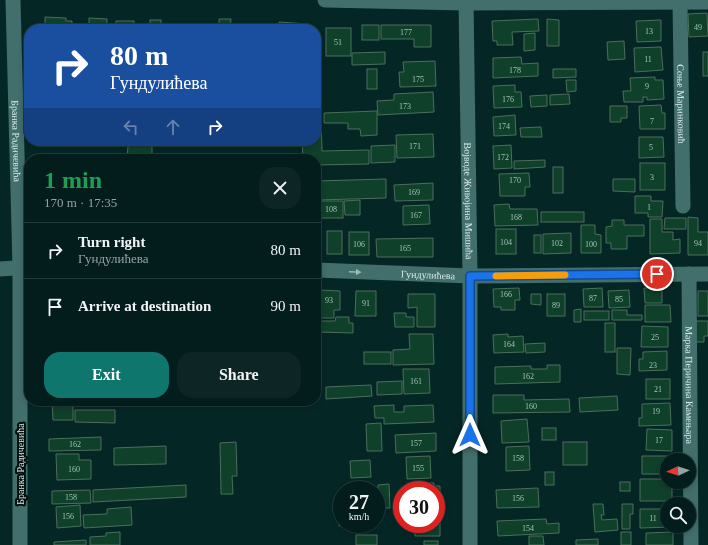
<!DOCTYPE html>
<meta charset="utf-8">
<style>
:root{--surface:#031d1c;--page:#0d2625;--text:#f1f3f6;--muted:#97a2a3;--line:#243b3b;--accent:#0f766e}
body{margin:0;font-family:"Times New Roman",serif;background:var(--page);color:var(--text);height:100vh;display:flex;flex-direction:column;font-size:15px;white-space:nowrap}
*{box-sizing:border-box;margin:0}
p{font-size:13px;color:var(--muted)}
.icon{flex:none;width:22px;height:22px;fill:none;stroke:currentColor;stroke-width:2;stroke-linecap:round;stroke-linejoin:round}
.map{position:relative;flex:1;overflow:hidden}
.details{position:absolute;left:24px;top:154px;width:297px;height:252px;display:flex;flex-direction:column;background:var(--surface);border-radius:16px;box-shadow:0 2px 6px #0003,0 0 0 1px var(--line)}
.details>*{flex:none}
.hud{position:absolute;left:24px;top:24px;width:297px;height:122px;border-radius:16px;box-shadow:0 2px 6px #0003,0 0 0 1px var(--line);background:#1a4fa0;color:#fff;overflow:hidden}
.needle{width:26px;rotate:266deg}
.tools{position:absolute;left:660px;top:453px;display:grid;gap:8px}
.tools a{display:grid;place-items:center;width:36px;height:36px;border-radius:50%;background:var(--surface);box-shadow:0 2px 6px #0003,0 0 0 1px var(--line);font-size:20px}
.speed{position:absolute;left:333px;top:481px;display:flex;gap:8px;font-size:20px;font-weight:700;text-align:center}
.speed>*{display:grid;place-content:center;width:52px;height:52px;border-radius:50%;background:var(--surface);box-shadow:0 2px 6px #0003,0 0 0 1px var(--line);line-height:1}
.speed small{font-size:10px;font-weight:400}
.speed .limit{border:6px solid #d22;background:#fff;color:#111}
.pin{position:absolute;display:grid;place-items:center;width:34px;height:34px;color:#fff;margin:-17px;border:2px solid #fff;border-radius:50%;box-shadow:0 1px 4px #0007}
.me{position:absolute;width:44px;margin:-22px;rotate:0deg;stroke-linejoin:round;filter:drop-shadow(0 0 3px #0008)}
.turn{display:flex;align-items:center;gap:14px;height:84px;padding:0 20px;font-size:18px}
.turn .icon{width:52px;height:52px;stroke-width:2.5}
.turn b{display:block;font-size:28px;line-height:34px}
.lanes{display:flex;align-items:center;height:38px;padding:0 20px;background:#0003;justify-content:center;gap:20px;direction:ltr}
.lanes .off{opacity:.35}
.round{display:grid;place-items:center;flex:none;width:42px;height:42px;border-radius:16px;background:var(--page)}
.headline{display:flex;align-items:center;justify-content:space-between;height:68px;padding:0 20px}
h1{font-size:24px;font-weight:800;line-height:30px;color:#1e9e55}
.cta{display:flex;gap:8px;margin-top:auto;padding:8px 20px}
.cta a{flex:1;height:46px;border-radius:16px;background:var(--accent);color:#fff;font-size:16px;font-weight:800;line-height:46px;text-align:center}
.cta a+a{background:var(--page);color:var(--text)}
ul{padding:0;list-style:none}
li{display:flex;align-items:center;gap:12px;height:56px;padding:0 20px;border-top:1px solid var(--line)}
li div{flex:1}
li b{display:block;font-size:15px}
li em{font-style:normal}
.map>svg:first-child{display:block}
.building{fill:#0e402a;stroke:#4c6e5b}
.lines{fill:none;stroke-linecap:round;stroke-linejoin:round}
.street{stroke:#426e6c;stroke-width:15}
.oneway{fill:#9abab8}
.route-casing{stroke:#114b97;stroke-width:10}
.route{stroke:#1a73e8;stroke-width:7}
.slow{stroke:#f59e0b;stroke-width:7}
.labels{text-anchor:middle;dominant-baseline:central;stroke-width:4;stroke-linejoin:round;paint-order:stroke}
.number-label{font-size:8px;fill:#a3c1ba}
.street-label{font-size:10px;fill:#d5ecea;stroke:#000e0d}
</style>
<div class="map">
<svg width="708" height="545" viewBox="0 0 708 545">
<rect width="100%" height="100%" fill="#042726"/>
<g class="building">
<path d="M707,13L708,36L689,37L688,14Z"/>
<path d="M45,17L66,18V21H72V29H45Z"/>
<path d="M89,18L107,19V25L111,26V29H89Z"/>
<path d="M219,19H231L230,29H219Z"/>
<path d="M538,19L539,31L512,32L513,45H497V41H493L492,21Z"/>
<path d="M547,19L559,20V46H547Z"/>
<rect x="150" y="20" width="11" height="9"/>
<path d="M661,20V41L637,42L636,21Z"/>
<rect x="116" y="21" width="18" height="8"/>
<path d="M279,22L308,24V29H279Z"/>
<path d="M182,24V29H168L167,25Z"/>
<path d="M253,24H274V29H252Z"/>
<rect x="362" y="25" width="17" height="15"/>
<path d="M381,25H431V47H414V39H381Z"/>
<rect x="326" y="28" width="25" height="28"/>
<path d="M535,33V50L524,51V34Z"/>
<path d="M624,41L625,59L608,60L607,42Z"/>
<path d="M661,47L663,70L635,72L634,48Z"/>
<path d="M385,52V64L352,65V53Z"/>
<rect x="703" y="52" width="5" height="24"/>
<path d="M521,57L522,64L538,63V76L493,78V58Z"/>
<path d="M435,61L436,86L400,87L399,72H404L403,62Z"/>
<rect x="367" y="69" width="10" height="20"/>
<path d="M553,69H576V77L553,78Z"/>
<path d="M655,77V80H663L664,99L647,100V97H643V102H624L623,91H631L630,78Z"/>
<path d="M566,80H576V91L567,92Z"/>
<path d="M515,85V92H521L522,107L494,108L493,86Z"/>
<path d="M433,92L434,112L378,115L377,101L394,100V94Z"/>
<path d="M569,94L570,104L550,105V95Z"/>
<path d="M547,95V106L531,107L530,96Z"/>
<path d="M661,105L662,113H665V129H640L639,106Z"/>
<path d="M610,106H627V118H621V122H610Z"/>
<path d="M377,111V135L361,136L360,129H348V123H324V113Z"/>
<path d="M316,114H321L322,151L369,150V164L316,165V159H303L302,141H316Z"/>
<path d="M515,115L516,135L494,136L493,117Z"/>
<path d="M541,127L542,137H521L520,128Z"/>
<path d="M433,134L434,157L397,158L396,135Z"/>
<path d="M639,137H663L664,157L639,158Z"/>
<path d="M395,145V162L371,163V146Z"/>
<path d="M511,145L512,168L494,169L493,146Z"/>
<path d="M128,146H152V159L127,158Z"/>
<path d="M545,160V167L514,169V161Z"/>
<rect x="640" y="163" width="25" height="27"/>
<rect x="553" y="167" width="10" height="26"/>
<path d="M529,173L530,187H525V196H500L499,174Z"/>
<path d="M386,179V198L317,200V181Z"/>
<path d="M613,179H635V192L613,191Z"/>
<path d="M433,183V200L395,201L394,185Z"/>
<path d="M635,196H651V201H663L662,217H648V213H635Z"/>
<path d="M360,200V215H345L344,201Z"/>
<rect x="318" y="201" width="25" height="17"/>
<path d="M509,204L510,209H537L538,225L495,226L494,205Z"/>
<path d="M429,205L430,224L403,225V206Z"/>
<rect x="541" y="212" width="43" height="10"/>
<path d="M688,217L698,218V232H708V255H688Z"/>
<path d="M665,218H686V229H664Z"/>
<path d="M650,219H662V232H673V240L680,239V253L650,254Z"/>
<rect x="316" y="220" width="2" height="34"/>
<path d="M612,220H624V225H644V236H627V249H611V243H606V227L612,226Z"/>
<path d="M581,225H595V234L601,235V253H581Z"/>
<rect x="496" y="229" width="20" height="25"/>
<rect x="327" y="231" width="15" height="23"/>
<rect x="349" y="232" width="20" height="23"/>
<path d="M571,233V253L543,254V234Z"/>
<rect x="534" y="235" width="7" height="18"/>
<path d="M433,238V257H377L376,239Z"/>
<path d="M519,288L520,300H515V310H501V307H494L493,289Z"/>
<path d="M602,288L603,307H584L583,289Z"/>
<path d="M644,288H662V303H645Z"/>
<path d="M319,290L340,291V310H334V318H318Z"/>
<path d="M629,290L630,307L609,308L608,291Z"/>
<path d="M356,291H376V316H355Z"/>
<rect x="698" y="291" width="10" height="25"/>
<path d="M408,294H435V327H417V307L408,308Z"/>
<path d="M531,294H541V305L531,304Z"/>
<rect x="547" y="294" width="18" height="22"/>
<path d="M645,305H670L671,322H645Z"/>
<path d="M581,309V322H574V310Z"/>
<path d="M612,310H627V315H642V320H612Z"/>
<rect x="584" y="311" width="25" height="9"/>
<path d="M394,313H406V317H414V327H395Z"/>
<path d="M336,317H349V323H353V333L318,332V321H335Z"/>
<path d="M695,321H708V336H704V342H695Z"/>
<rect x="605" y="323" width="10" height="29"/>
<path d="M642,326L668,327V347H641Z"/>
<path d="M409,334H433L434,364L393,365V350L410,349Z"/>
<path d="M508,334V337L523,336L524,352L494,353L493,335Z"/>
<path d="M545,343V352L526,353L525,344Z"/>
<path d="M617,348H631L630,375L617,374Z"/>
<path d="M667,351V370L639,371V359H643V352Z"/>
<rect x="364" y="352" width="27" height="12"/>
<path d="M547,365H560V382L495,384V367L531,366V369H547Z"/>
<path d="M403,369H429L430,393L404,394Z"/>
<rect x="646" y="379" width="24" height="20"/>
<path d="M402,381V394L377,395V382Z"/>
<path d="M371,385L372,396L326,399V387Z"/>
<path d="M493,395H524V400L569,399L570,412L493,413Z"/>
<path d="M617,396L618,410L580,412L579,398Z"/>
<path d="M52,402H73V420H53Z"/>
<path d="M670,403L671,425L639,426V418H642V404Z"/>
<path d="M394,405V412H404V406L433,405L434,422L384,424V418H375L374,406Z"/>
<path d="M75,410H115V423L75,422Z"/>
<path d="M527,419L529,442L502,443L501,421Z"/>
<path d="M381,423L382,451H367L366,424Z"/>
<rect x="542" y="428" width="14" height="12"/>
<path d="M647,429L672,430V451L646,450Z"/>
<path d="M436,433V451L396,453L395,435Z"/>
<path d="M101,437V450L49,451V439Z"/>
<path d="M236,442L237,476H232L233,494H221L220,443Z"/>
<rect x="563" y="442" width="24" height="23"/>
<path d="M166,446V464L114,465V448Z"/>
<path d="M529,446L530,470L506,471V447Z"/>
<path d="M56,454H79V460H91V479L57,480Z"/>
<path d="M430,456L431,478L407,479L406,457Z"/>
<path d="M642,456H672V460H667V474H642Z"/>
<path d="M370,460L371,477L351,478L350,461Z"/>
<rect x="545" y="472" width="9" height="13"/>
<path d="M640,479H667V482H672V501H640Z"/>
<rect x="620" y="482" width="10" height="9"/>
<path d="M418,483H434V486H440V507H436V490H419Z"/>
<path d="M389,484L390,508H376V497H378V485Z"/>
<path d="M186,485V497L93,502V490Z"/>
<path d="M538,488L539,507L497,508L496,490Z"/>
<path d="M90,490L91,503L52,504V491Z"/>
<path d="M593,504H603L604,515H601L602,520L617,519L618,530L595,532Z"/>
<path d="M622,504H633V514H630V529H622Z"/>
<path d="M80,505L81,526L57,528L56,507Z"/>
<path d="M131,507L132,525L84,528L83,515L107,514V509Z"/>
<path d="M640,509H667V526H673V527L640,528Z"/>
<path d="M339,514H342V524H357V525L339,526Z"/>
<path d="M436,514H440V536H415V524H436Z"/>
<path d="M546,519L547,524L559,523V533L498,536L497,521Z"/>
<path d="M120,532V545H90V537L106,536V533Z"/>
<rect x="621" y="532" width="10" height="13"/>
<path d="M673,532V545H646V533Z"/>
<rect x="356" y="535" width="21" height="10"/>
<path d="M529,536H543L544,545H529Z"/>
<path d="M598,539V545H576V540Z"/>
<path d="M86,540V545H54V542Z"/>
<rect x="424" y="541" width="14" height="4"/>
</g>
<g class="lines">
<g class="street">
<path id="s1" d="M13,0L20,268V545"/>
<path d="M325,0L466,3L708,2"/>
<path id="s2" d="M466,0L470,276V545"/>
<path id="s3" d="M680,2L683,206"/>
<path d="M0,269L29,267"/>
<path id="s4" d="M316,270L470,276L708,274"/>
<path id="s5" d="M689,274L691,545"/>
</g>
</g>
<defs><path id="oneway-solid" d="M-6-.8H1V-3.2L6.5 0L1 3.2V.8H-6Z"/></defs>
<use class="oneway" href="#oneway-solid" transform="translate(355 272) rotate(2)"/>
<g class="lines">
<g class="route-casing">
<path id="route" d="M470,435V276L657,274"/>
</g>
<use href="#route" class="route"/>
<path class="slow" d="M496,276L565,275"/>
</g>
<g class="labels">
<g class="number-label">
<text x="698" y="27">49</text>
<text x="649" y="31">13</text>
<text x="406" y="32">177</text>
<text x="338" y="42">51</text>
<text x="648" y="59">11</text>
<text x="515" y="70">178</text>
<text x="418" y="79">175</text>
<text x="647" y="86">9</text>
<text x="508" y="99">176</text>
<text x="405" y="106">173</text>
<text x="652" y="121">7</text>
<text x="504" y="126">174</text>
<text x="415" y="146">171</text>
<text x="651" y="147">5</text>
<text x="503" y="157">172</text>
<text x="652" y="177">3</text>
<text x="515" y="180">170</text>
<text x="414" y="192">169</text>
<text x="649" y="207">1</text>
<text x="331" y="209">108</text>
<text x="416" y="215">167</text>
<text x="516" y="217">168</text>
<text x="506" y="242">104</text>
<text x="557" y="243">102</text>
<text x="698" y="243">94</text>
<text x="359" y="244">106</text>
<text x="591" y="244">100</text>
<text x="405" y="248">165</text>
<text x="506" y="294">166</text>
<text x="593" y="298">87</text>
<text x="619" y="299">85</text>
<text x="329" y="300">93</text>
<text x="366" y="303">91</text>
<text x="556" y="305">89</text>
<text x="655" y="337">25</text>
<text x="509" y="344">164</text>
<text x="653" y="365">23</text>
<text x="528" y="376">162</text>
<text x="416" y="381">161</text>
<text x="658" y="389">21</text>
<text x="531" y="406">160</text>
<text x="656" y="411">19</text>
<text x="659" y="440">17</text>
<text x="416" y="443">157</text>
<text x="75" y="444">162</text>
<text x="518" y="458">158</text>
<text x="418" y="468">155</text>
<text x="74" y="469">160</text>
<text x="71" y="497">158</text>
<text x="518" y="498">156</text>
<text x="68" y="516">156</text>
<text x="653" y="518">11</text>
<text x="528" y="528">154</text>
</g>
<g class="street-label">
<text stroke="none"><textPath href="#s3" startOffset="102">Соње Маринковић</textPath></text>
<text stroke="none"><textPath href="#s1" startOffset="141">Бранка Радичевића</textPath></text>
<text stroke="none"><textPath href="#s2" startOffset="201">Војводе Живојина Мишића</textPath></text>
<text stroke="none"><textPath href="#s4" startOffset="112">Гундулићева</textPath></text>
<text stroke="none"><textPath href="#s5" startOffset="111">Марка Перичина Камењара</textPath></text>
<text transform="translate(20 464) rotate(-90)">Бранка Радичевића</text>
</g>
</g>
</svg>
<div class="tools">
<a><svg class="needle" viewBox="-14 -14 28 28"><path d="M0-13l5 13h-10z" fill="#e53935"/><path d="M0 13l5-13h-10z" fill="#97a2a3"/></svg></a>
<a><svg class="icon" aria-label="search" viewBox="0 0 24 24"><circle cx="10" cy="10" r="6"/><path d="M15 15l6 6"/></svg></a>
</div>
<div class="speed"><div>27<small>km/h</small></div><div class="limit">30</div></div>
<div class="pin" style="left:657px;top:274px;background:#d93025"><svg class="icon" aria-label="arrive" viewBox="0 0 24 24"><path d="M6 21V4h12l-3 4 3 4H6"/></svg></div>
<svg class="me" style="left:470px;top:435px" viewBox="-20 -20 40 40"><path d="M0-17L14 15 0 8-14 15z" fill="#1a73e8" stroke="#fff" stroke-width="4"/></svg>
<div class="hud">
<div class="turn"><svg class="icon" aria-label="right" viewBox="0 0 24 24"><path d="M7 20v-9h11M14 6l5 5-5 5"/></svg><div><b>80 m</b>Гундулићева</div></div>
<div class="lanes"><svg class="icon off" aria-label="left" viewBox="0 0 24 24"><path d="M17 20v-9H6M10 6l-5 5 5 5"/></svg><svg class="icon off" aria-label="ahead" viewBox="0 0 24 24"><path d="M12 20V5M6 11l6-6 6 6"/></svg><svg class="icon" aria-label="right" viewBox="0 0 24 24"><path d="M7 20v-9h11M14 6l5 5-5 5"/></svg></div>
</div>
<section class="details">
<div class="headline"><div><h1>1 min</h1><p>170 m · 17:35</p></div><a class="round"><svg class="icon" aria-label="close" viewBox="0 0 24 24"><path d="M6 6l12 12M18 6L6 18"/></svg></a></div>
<ul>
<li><svg class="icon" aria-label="right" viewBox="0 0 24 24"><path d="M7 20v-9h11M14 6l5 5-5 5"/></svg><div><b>Turn right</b><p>Гундулићева</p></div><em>80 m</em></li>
<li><svg class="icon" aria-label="arrive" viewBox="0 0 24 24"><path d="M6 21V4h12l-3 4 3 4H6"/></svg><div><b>Arrive at destination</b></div><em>90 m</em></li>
</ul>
<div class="cta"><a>Exit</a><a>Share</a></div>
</section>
</div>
